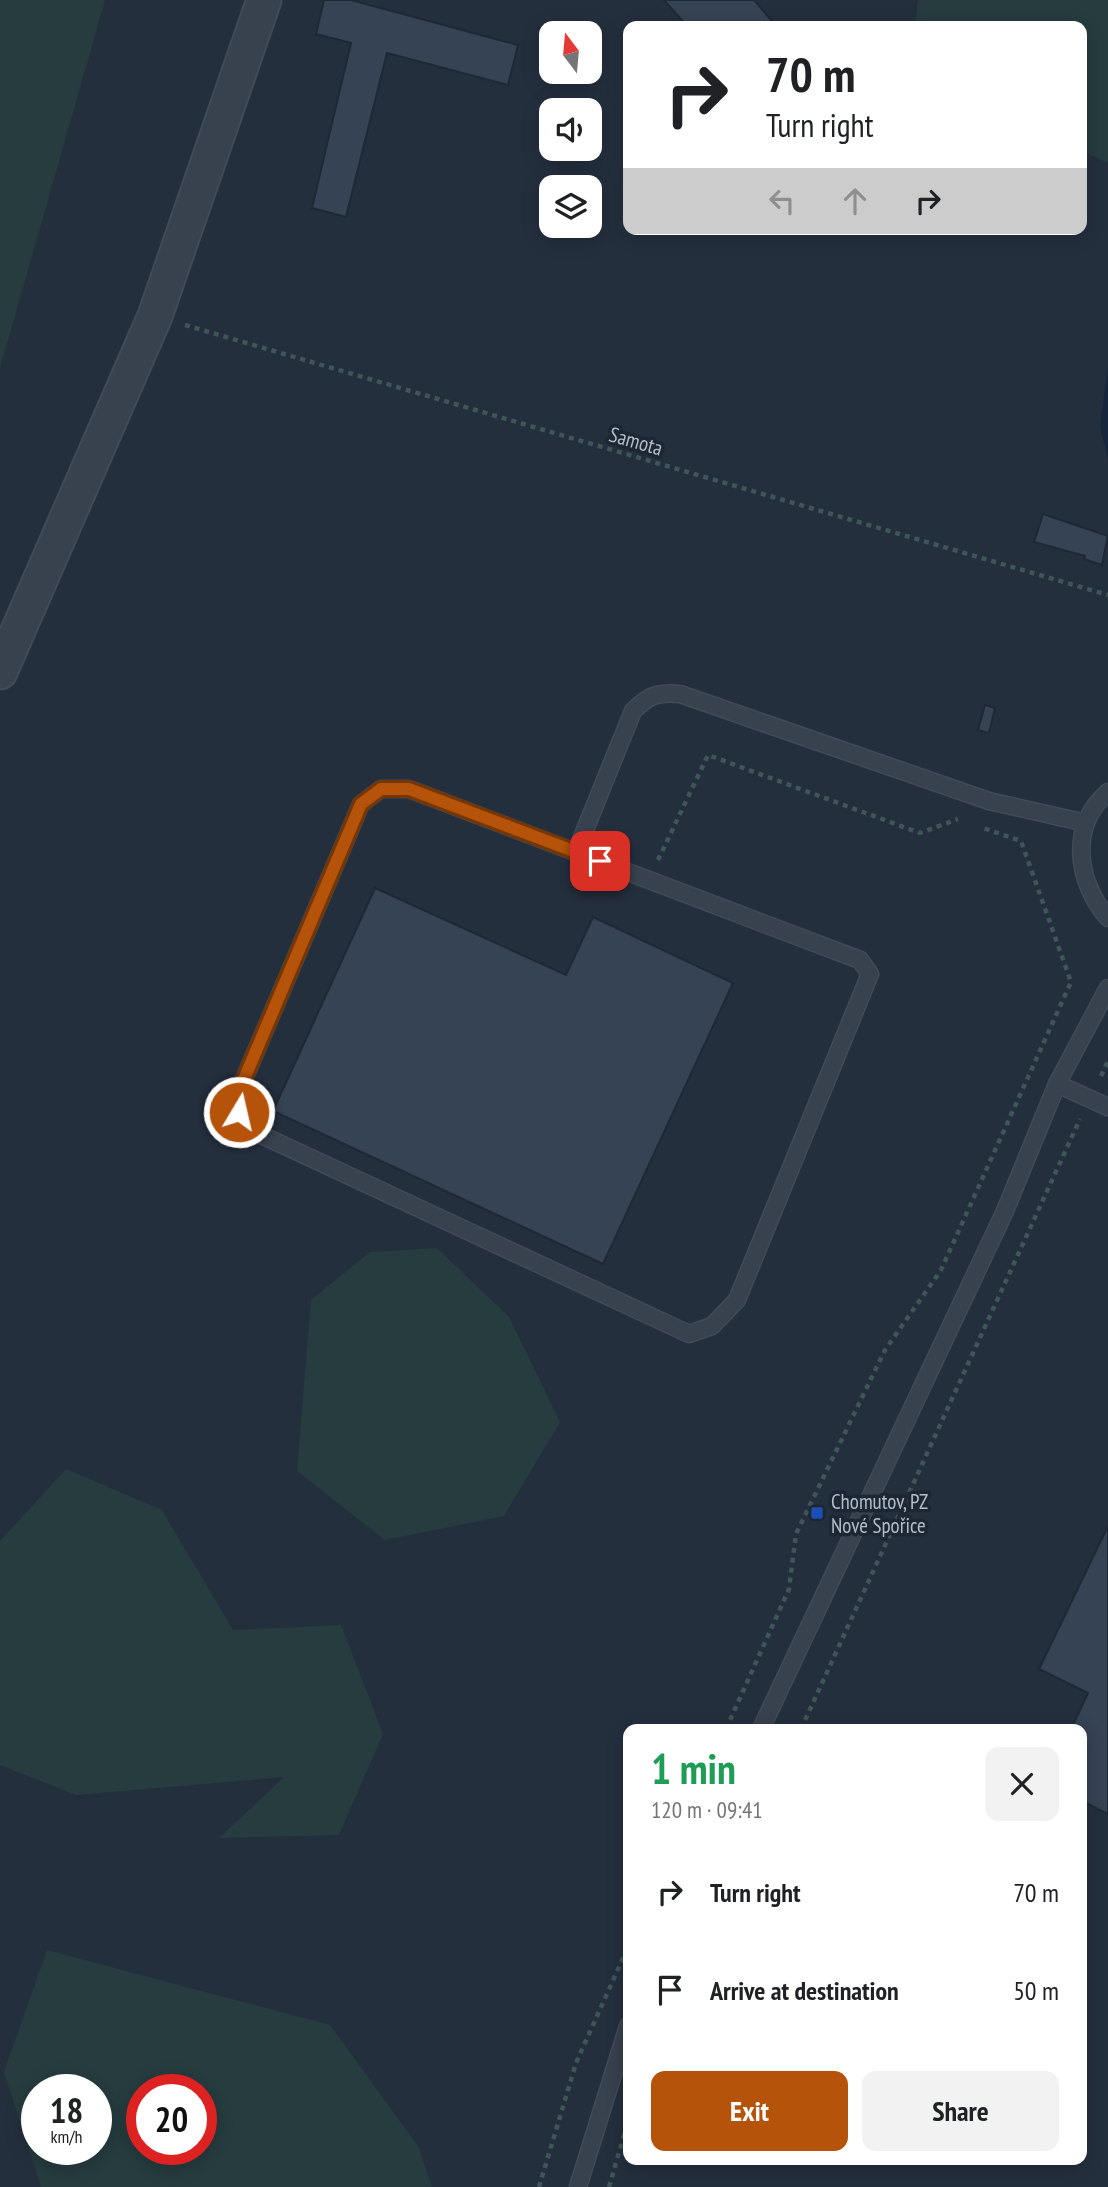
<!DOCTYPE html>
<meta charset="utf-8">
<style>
:root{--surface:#fff;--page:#f2f2f2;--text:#202124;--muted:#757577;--accent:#b45309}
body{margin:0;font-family:"PT Sans Narrow",sans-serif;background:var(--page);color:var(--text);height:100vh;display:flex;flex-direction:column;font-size:26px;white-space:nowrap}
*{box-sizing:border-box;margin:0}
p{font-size:23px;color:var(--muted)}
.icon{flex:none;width:38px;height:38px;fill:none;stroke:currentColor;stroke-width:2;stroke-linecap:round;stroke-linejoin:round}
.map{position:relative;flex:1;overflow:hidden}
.side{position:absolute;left:623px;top:1724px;width:464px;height:441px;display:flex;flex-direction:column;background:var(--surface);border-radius:14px;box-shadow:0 4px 18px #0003}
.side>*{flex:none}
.guide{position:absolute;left:623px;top:21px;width:464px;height:214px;border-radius:14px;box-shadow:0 4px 18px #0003;background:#fff;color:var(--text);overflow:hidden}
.needle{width:46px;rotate:344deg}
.tools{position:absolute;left:539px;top:21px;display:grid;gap:14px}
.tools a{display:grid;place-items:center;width:63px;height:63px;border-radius:14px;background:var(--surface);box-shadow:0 4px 18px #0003;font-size:35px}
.speed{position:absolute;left:21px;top:2074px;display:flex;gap:14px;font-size:35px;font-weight:700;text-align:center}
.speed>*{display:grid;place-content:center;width:91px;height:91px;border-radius:50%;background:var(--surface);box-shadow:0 4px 18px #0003;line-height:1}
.speed small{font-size:18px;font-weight:400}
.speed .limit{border:10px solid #d22;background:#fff;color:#111}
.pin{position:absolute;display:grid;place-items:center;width:60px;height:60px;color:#fff;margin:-30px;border-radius:14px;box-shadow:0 4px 10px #0006}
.me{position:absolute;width:77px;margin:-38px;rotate:9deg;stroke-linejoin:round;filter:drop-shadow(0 0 5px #0008)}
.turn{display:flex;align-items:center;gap:24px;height:147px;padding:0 28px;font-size:32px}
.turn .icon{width:91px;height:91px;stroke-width:2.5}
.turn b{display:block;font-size:49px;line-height:60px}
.lanes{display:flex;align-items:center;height:66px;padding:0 28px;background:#0003;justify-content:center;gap:35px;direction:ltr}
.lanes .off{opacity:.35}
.round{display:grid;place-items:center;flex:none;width:74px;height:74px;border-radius:14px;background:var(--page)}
.head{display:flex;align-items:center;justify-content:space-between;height:119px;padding:0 28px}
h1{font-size:42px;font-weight:600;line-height:52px;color:#1e9e55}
.button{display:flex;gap:14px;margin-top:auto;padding:14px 28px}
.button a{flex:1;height:80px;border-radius:14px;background:var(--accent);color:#fff;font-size:28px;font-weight:600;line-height:80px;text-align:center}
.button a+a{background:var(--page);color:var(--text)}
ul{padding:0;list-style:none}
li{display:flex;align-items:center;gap:21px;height:98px;padding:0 28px}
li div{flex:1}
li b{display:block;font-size:26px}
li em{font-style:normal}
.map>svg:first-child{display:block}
.green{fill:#263c3f;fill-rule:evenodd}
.water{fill:#17263c}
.building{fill:#364354;stroke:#1f2835;stroke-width:2}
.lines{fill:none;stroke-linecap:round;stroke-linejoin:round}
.lane-casing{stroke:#414a57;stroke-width:19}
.street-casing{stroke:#414a57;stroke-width:37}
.path{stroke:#3f5557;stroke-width:4.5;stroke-dasharray:5 5;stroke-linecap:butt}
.lane{stroke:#38414e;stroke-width:16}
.street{stroke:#38414e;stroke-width:33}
.route-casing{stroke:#753606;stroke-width:18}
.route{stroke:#b45309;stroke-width:12}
.transit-dot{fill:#1a4fb4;stroke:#1d2633;stroke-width:2.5}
.labels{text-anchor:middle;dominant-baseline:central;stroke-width:7;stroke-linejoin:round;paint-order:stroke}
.street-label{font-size:21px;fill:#b4bcc9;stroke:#1d2633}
.poi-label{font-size:21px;fill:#b4bcc9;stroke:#1d2633;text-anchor:start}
</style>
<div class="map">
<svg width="1108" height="2187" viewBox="0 0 1108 2187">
<rect width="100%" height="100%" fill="#242f3e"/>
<g class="green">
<path d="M0,0H105L0,368Z"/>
<path d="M918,0H1108V163L1082,151V26H915Z"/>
<path d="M437,1248L509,1317L560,1422L504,1516L385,1540L297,1471L311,1300L370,1252Z"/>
<path d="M66,1469L162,1510L233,1630L341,1625L383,1734L339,1835L219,1838L284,1777L76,1795L0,1765V1541Z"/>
<path d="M47,1950L330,2025L418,2146L432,2187H41L4,2072ZM37,2090H96V2149H37ZM142,2090H201V2149H142Z"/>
</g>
<path class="water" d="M1108,367V459L1100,426Z"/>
<g class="building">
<path d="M324,0H351L518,45L508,85L387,53L346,217L312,208L351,43L316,34Z"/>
<path d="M664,0H754L776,26H687Z"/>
<path d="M1043,514L1108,536L1102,565L1084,559L1085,556L1034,542Z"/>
<path d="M985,705L995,708L989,733L978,730Z"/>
<path d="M375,888L566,975L593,917L733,983L603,1264L273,1111Z"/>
<path d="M1108,1526V1814L1082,1801V1729H1071L1088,1693L1039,1669Z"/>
</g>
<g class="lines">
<g class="lane-casing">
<g id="lane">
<path d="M381,789H409L860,960L870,974L737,1300L712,1326L689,1334L255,1132L239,1112V1091L361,804Z"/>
<path d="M1108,792C1068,826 1077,883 1108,918"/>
<path d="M576,852L633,711C649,695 658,692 680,694L989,801L1086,823"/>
<path d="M1057,1084L1108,1107"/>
<path d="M761,1729L1005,1211L1057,1084L1108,988"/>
<path d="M578,2187L628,2026"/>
</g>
</g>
<g class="street-casing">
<path id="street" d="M0,672L155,316L264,0"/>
</g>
<g class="path">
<path d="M185,325L1108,595"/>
<path d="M658,860L708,755L920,833L958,819"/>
<path d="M1101,1076L1108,1061"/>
<path d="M726,1729L789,1589L796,1534L885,1350L941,1270L1071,982L1021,841L983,828"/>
<path d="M801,1729L1080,1119"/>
<path d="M539,2187L576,2063L628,1947"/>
<path d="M609,2187L628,2121"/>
</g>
<use href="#lane" class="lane"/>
<use href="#street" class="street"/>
</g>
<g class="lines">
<g class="route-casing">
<path id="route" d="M239,1112V1091L361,804L381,789H409L600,861"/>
</g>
<use href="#route" class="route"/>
</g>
<rect class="transit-dot" x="810" y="1506" width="14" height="14" rx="3.5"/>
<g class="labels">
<g class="street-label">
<text transform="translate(636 441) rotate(16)">Samota</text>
</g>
<g class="poi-label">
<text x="831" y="1501">Chomutov, PZ<tspan x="831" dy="24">Nové Spořice</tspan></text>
</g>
</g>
</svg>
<div class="tools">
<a><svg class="needle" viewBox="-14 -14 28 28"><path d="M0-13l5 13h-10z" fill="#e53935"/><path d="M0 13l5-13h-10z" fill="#757577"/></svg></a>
<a><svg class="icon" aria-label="sound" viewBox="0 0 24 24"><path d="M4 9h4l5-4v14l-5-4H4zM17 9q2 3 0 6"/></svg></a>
<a><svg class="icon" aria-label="layers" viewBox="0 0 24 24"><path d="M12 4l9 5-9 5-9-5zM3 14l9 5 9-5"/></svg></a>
</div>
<div class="speed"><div>18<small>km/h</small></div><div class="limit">20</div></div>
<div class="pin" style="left:600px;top:861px;background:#d93025"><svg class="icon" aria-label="arrive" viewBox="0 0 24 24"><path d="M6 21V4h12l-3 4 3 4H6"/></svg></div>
<svg class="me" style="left:239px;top:1112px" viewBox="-20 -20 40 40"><circle r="17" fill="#b45309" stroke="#fff" stroke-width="3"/><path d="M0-11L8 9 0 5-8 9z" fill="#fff"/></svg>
<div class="guide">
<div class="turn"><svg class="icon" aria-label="right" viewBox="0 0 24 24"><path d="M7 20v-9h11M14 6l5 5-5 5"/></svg><div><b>70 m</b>Turn right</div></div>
<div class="lanes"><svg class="icon off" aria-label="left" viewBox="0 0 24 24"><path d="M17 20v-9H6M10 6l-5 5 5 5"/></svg><svg class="icon off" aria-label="ahead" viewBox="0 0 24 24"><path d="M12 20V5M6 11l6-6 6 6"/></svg><svg class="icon" aria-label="right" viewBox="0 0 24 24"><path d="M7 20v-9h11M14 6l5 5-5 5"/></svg></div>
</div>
<section class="side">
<div class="head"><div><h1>1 min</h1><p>120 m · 09:41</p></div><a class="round"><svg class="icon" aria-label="close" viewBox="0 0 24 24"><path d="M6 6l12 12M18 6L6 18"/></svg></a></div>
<ul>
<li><svg class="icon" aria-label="right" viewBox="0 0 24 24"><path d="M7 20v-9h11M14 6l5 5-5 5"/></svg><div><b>Turn right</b></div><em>70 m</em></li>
<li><svg class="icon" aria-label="arrive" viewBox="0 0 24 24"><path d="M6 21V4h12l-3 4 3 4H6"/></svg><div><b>Arrive at destination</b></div><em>50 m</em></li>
</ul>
<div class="button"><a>Exit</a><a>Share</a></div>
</section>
</div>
